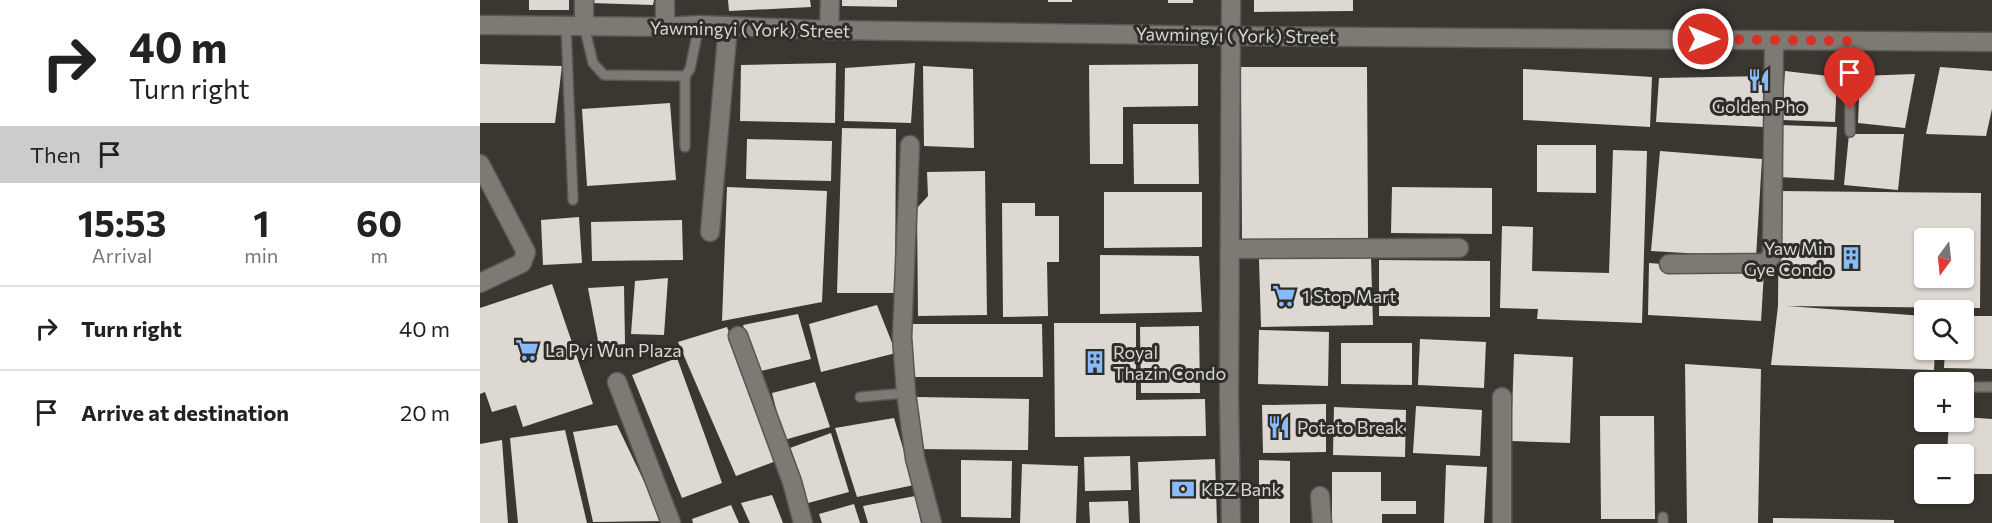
<!DOCTYPE html>
<meta charset="utf-8">
<style>
:root{--surface:#fff;--page:#f2f2f2;--text:#222;--muted:#767676;--line:#e0e0e0}
body{margin:0;font-family:Commissioner,sans-serif;background:var(--page);color:var(--text);height:100vh;display:flex;flex-direction:column;font-size:22px;white-space:nowrap}
*{box-sizing:border-box;margin:0}
p{font-size:20px;color:var(--muted)}
.icon{flex:none;width:33px;height:33px;fill:none;stroke:currentColor;stroke-width:2;stroke-linecap:round;stroke-linejoin:round}
.map{position:relative;flex:1;overflow:hidden}
.drawer{display:flex;flex-direction:column;background:var(--surface);width:480px}
.drawer>*{flex:none}
.top-card{background:#fff;color:var(--text);overflow:hidden}
.needle{width:39px;rotate:195deg}
.buttons{position:absolute;left:1434px;top:228px;display:grid;gap:12px}
.buttons a{display:grid;place-items:center;width:60px;height:60px;border-radius:6px;background:var(--surface);box-shadow:0 2px 4px #0004;font-size:30px}
.pin{position:absolute;display:grid;place-items:center;width:51px;height:51px;color:#fff;margin:-62px -26px;border-radius:50% 50% 50% 0;rotate:-45deg;box-shadow:0 0 6px #0007}
.pin .icon{rotate:45deg}
.me{position:absolute;width:66px;margin:-33px;rotate:90deg;stroke-linejoin:round;filter:drop-shadow(0 0 4px #0008)}
.turn{display:flex;align-items:center;gap:21px;height:126px;padding:0 30px;font-size:27px}
.turn .icon{width:78px;height:78px;stroke-width:2.5}
.turn b{display:block;font-size:42px;line-height:51px}
.then{display:flex;align-items:center;height:57px;padding:0 30px;background:#0003;gap:12px;font-size:22px}
.eta{display:flex;justify-content:space-evenly;align-items:center;height:102px;text-align:center}
.eta b{font-size:36px;font-weight:700;line-height:42px}
ul{padding:0;list-style:none}
li{display:flex;align-items:center;gap:18px;height:84px;padding:0 30px;border-top:2px solid var(--line)}
li div{flex:1}
li b{display:block;font-size:22px}
li em{font-style:normal}
main{display:flex;flex:1;min-height:0}
.map>svg:first-child{display:block}
.building{fill:#ddd9d2;fill-rule:evenodd}
.lines{fill:none;stroke-linecap:round;stroke-linejoin:round}
.lane-casing{stroke:#585651;stroke-width:12}
.street-casing{stroke:#585651;stroke-width:21}
.lane{stroke:#7d7973;stroke-width:9}
.street{stroke:#7d7973;stroke-width:18}
.route{stroke:#d93025;stroke-width:10;stroke-dasharray:0 18}
.labels{text-anchor:middle;dominant-baseline:central;stroke-width:6;stroke-linejoin:round;paint-order:stroke}
.street-label{font-size:18px;fill:#d9d7d4;stroke:#2f2d27}
.poi-label{font-size:18px;fill:#d9d7d4;stroke:#2f2d27;text-anchor:start}
</style>
<main>
<section class="drawer">
<div class="top-card">
<div class="turn"><svg class="icon" aria-label="right" viewBox="0 0 24 24"><path d="M7 20v-9h11M14 6l5 5-5 5"/></svg><div><b>40 m</b>Turn right</div></div>
<div class="then">Then<svg class="icon" aria-label="arrive" viewBox="0 0 24 24"><path d="M6 21V4h12l-3 4 3 4H6"/></svg></div>
</div>
<div class="eta">
<div><b>15:53</b><p>Arrival</p></div>
<div><b>1</b><p>min</p></div>
<div><b>60</b><p>m</p></div>
</div>
<ul>
<li><svg class="icon" aria-label="right" viewBox="0 0 24 24"><path d="M7 20v-9h11M14 6l5 5-5 5"/></svg><div><b>Turn right</b></div><em>40 m</em></li>
<li><svg class="icon" aria-label="arrive" viewBox="0 0 24 24"><path d="M6 21V4h12l-3 4 3 4H6"/></svg><div><b>Arrive at destination</b></div><em>20 m</em></li>
</ul>
</section>
<div class="map">
<svg width="1512" height="523" viewBox="0 0 1512 523">
<rect width="100%" height="100%" fill="#3a3731"/>
<g class="building">
<rect x="49" y="0" width="40" height="10"/>
<path d="M110,0H174L173,5L110,3Z"/>
<path d="M248,0H330L331,7L249,11Z"/>
<path d="M362,0H417V7L362,6Z"/>
<rect x="568" y="0" width="24" height="2"/>
<rect x="688" y="0" width="25" height="3"/>
<path d="M774,0H873V11L774,12Z"/>
<path d="M356,63L355,123L260,121L261,65Z"/>
<path d="M435,63L431,123L364,121L365,68Z"/>
<path d="M0,64L82,66L75,123H0Z"/>
<path d="M718,64V106L643,107V164H610L609,65Z"/>
<path d="M443,66L493,69L494,148L444,146Z"/>
<path d="M761,67H887L888,239H762Z"/>
<path d="M1460,67L1512,71V109L1506,136L1446,134Z"/>
<path d="M1043,69L1172,77L1170,127L1043,120Z"/>
<path d="M1305,71L1357,77L1355,122L1302,120Z"/>
<path d="M1435,74L1425,128L1378,123L1380,76Z"/>
<path d="M1288,76L1285,127L1176,122L1179,78Z"/>
<path d="M190,103L196,180L107,186L102,109Z"/>
<path d="M653,124H718L719,184H654Z"/>
<path d="M1299,125L1357,127L1354,180L1299,177Z"/>
<path d="M362,128L416,129L415,293H357Z"/>
<path d="M1369,134H1424L1418,190L1364,185Z"/>
<path d="M267,139L352,141L351,181L266,179Z"/>
<path d="M1057,145H1116V193L1057,192Z"/>
<path d="M1133,150L1167,151L1162,323L1057,319L1058,309L1020,308L1022,226L1053,227L1052,271L1129,273Z"/>
<path d="M1180,151L1282,159L1276,257L1171,251Z"/>
<path d="M505,171L507,315L438,316L437,208L448,196L447,172Z"/>
<path d="M247,187L347,191L342,302L242,321Z"/>
<path d="M912,187L1012,188V234L911,233Z"/>
<path d="M1299,191L1501,193L1500,308L1307,306L1444,316V350H1455L1454,370L1291,365L1298,306ZM1444,238H1484V278H1444Z"/>
<path d="M624,192H722V247L624,248Z"/>
<path d="M522,203H555V216H579V262H567L568,316L523,317Z"/>
<path d="M99,217L102,263L63,265L61,220Z"/>
<path d="M202,220L203,260L112,261L111,222Z"/>
<path d="M620,255L719,256L722,312L620,314Z"/>
<path d="M891,257L893,325L781,327L779,259Z"/>
<path d="M899,260L1010,261V317L899,316Z"/>
<path d="M1169,263L1284,272L1281,321L1168,315Z"/>
<path d="M188,278L184,335L151,334L155,281Z"/>
<path d="M72,284L113,404L43,427L36,405L12,412L5,392L0,394V308Z"/>
<path d="M144,286L145,344L119,346L108,288Z"/>
<path d="M397,305L416,353L341,372L329,324Z"/>
<path d="M318,314L331,359L277,372L263,325Z"/>
<path d="M1484,316H1512V369L1464,368L1465,350H1484Z"/>
<path d="M574,323H656V400L725,399L726,436L575,437Z"/>
<path d="M428,324H562L563,377H428Z"/>
<path d="M719,326L720,393H661L660,327Z"/>
<path d="M247,327L299,460L256,476L198,342Z"/>
<path d="M779,330L849,332L848,386L778,384Z"/>
<path d="M940,339L1006,342L1004,388L938,385Z"/>
<path d="M861,343H932V385L861,384Z"/>
<path d="M1034,354L1093,357L1090,443L1031,441Z"/>
<path d="M197,358L242,483L202,498L152,375Z"/>
<path d="M1205,364L1281,369L1278,523H1207Z"/>
<path d="M335,382L350,427L304,440L292,393Z"/>
<path d="M437,397L549,399L548,450L436,449Z"/>
<path d="M846,404V452L783,453L782,405Z"/>
<path d="M936,406L1002,410L1000,456L933,453Z"/>
<path d="M854,407L926,410L925,457L853,455Z"/>
<path d="M1120,416H1174L1175,519H1121Z"/>
<path d="M1484,417L1512,419V474H1484V454H1467L1469,422H1484Z"/>
<path d="M414,418L434,485L377,497L355,428Z"/>
<path d="M137,425L183,521L113,522L93,432Z"/>
<path d="M85,430L107,523H38L30,438Z"/>
<path d="M351,433L369,492L328,503L310,448Z"/>
<path d="M22,440L28,523H0V444Z"/>
<path d="M650,456L651,490L605,491L604,457Z"/>
<path d="M735,459L737,523H660L658,462Z"/>
<path d="M481,460L532,461L531,518L481,517Z"/>
<path d="M779,460L810,461V523H779Z"/>
<path d="M542,464L598,466L596,523H540Z"/>
<path d="M966,465L1007,467L1004,523H964Z"/>
<path d="M852,472H901V501H936V514H902V523H852Z"/>
<path d="M292,495L303,523H270L261,503Z"/>
<path d="M435,496L441,523H388L383,506Z"/>
<path d="M648,501L649,523H610L609,502Z"/>
<path d="M374,504L380,523H342L339,514Z"/>
<path d="M251,505L259,523H213L212,519Z"/>
<path d="M1293,518L1414,520V523H1293Z"/>
</g>
<g class="lines">
<g class="lane-casing">
<g id="lane">
<path d="M86,26L93,200"/>
<path d="M104,26L113,63L124,75L205,76L210,69L219,25"/>
<path d="M1369,41L1370,132"/>
<path d="M205,76V147"/>
<path d="M1496,387H1512"/>
<path d="M380,397L426,393"/>
<path d="M1183,523V517"/>
</g>
</g>
<g class="street-casing">
<g id="street">
<path d="M104,0V26"/>
<path d="M185,0V27"/>
<path d="M0,25L185,27L219,25L349,30L751,36L1512,42"/>
<path d="M349,30L350,0"/>
<path d="M430,145L422,337L426,393L435,458L452,523"/>
<path d="M0,164L46,252L42,263L0,283"/>
<path d="M230,232L248,26"/>
<path d="M750,249L979,248"/>
<path d="M1189,264L1286,263L1292,255L1294,40"/>
<path d="M258,336L312,482L323,523"/>
<path d="M137,382L191,523"/>
<path d="M840,496L842,523"/>
<path d="M751,523L749,395L751,0"/>
<path d="M1022,523V397"/>
</g>
</g>
<use href="#lane" class="lane"/>
<use href="#street" class="street"/>
</g>
<g class="lines">
<path class="route" d="M1223,39L1369,41L1370,109"/>
</g>
<defs>
<g id="restaurant-bare" transform="scale(1.8)"><path d="M-5-6h1v4h1v-4h1v4h1v-4h1v5L-1.5 .5V6h-2V.5L-5-1ZM5-6V6H3V1.5H1.5Q1.5-4 5-6Z" fill="#87bbfb" stroke="#2f2d27" stroke-width="2.5" paint-order="stroke"/></g>
<g id="building-bare" transform="scale(1.8)"><path d="M-4-6H4V6H1V3H-1V6H-4ZM-2.5-4.3h1.7v1.8h-1.7ZM.8-4.3h1.7v1.8H.8ZM-2.5-1h1.7V.8h-1.7ZM.8-1h1.7V.8H.8Z" fill="#87bbfb" stroke="#2f2d27" stroke-width="2.5" paint-order="stroke"/></g>
<g id="supermarket-bare" transform="scale(1.8)"><path d="M-6-5.5h2.5l.6 2H6L4.5 2H-2.5L-4.4-4H-6ZM-1.5 3.2a1.3 1.3 0 1 0 .1 0ZM3 3.2a1.3 1.3 0 1 0 .1 0Z" fill="#87bbfb" stroke="#2f2d27" stroke-width="2.5" paint-order="stroke"/></g>
<g id="bank-bare" transform="scale(1.8)"><path d="M-6-4H6V4H-6ZM0-2.3a2.3 2.3 0 1 0 0 4.6a2.3 2.3 0 1 0 0-4.6Z" fill="#87bbfb" stroke="#2f2d27" stroke-width="2.5" paint-order="stroke"/></g>
</defs>
<g fill-rule="evenodd">
<use href="#restaurant-bare" x="1279" y="80"/>
<use href="#building-bare" x="1371" y="258"/>
<use href="#supermarket-bare" x="804" y="296"/>
<use href="#supermarket-bare" x="47" y="350"/>
<use href="#building-bare" x="615" y="362"/>
<use href="#restaurant-bare" x="799" y="427"/>
<use href="#bank-bare" x="703" y="489"/>
</g>
<g class="labels">
<g class="street-label">
<text transform="translate(270 29) rotate(1)">Yawmingyi ( York) Street</text>
<text transform="translate(756 35) rotate(1)">Yawmingyi ( York) Street</text>
</g>
<g class="poi-label">
<text x="1279" y="106" text-anchor="middle">Golden Pho</text>
<text x="1353" y="248" text-anchor="end">Yaw Min<tspan x="1353" dy="21">Gye Condo</tspan></text>
<text x="822" y="296">1 Stop Mart</text>
<text x="65" y="350">La Pyi Wun Plaza</text>
<text x="633" y="352">Royal<tspan x="633" dy="21">Thazin Condo</tspan></text>
<text x="817" y="427">Potato Break</text>
<text x="721" y="489">KBZ Bank</text>
</g>
</g>
</svg>
<div class="buttons">
<a><svg class="needle" viewBox="-14 -14 28 28"><path d="M0-13l5 13h-10z" fill="#e53935"/><path d="M0 13l5-13h-10z" fill="#767676"/></svg></a>
<a><svg class="icon" aria-label="search" viewBox="0 0 24 24"><circle cx="10" cy="10" r="6"/><path d="M15 15l6 6"/></svg></a>
<a>+</a>
<a>−</a>
</div>
<div class="pin" style="left:1370px;top:109px;background:#d93025"><svg class="icon" aria-label="arrive" viewBox="0 0 24 24"><path d="M6 21V4h12l-3 4 3 4H6"/></svg></div>
<svg class="me" style="left:1223px;top:39px" viewBox="-20 -20 40 40"><circle r="17" fill="#d93025" stroke="#fff" stroke-width="3"/><path d="M0-11L8 9 0 5-8 9z" fill="#fff"/></svg>
</div>
</main>
